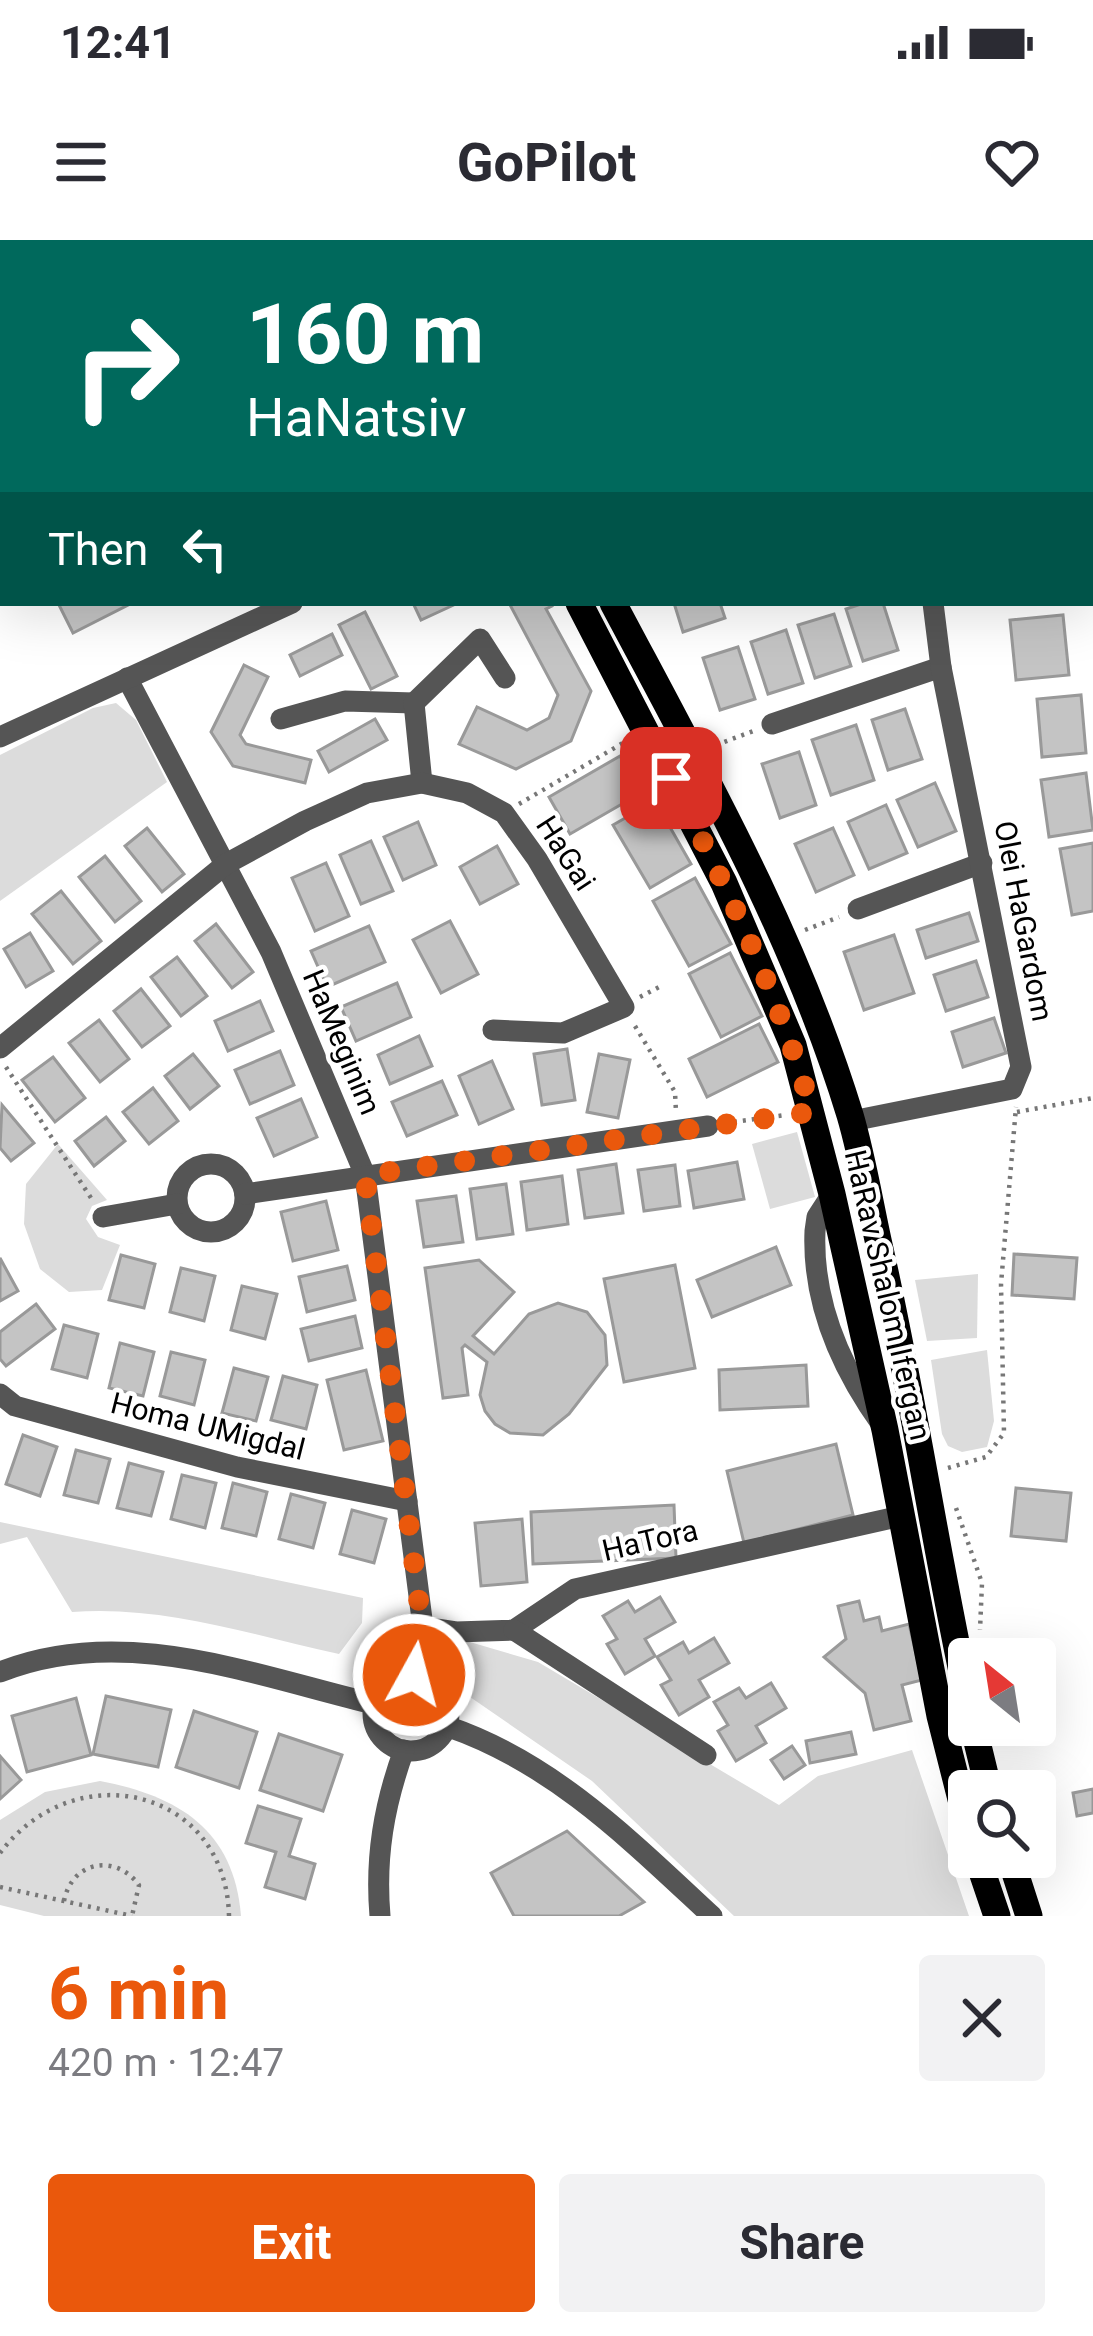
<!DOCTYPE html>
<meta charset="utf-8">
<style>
:root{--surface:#fff;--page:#f2f2f3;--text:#2b2b33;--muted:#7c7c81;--accent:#ea580c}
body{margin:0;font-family:Roboto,sans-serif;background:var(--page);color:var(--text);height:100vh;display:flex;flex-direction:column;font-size:45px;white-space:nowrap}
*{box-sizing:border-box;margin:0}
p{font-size:39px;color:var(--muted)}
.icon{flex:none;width:66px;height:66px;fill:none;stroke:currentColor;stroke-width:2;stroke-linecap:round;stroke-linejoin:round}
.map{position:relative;height:1676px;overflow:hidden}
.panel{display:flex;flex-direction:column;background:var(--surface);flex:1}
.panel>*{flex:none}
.banner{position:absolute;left:0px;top:0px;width:1095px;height:366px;box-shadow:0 12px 48px #0002;background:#00695c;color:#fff;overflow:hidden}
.needle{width:78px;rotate:330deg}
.tools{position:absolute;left:948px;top:1398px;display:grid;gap:24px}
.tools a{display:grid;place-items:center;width:108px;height:108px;border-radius:12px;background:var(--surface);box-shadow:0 12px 48px #0002;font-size:60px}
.pin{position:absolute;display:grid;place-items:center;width:102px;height:102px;color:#fff;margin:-51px;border-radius:24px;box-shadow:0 6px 18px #0006}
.me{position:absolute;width:132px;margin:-66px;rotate:7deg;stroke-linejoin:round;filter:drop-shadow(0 0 9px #0008)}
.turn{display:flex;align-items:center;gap:42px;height:252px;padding:0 48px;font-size:54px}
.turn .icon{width:156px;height:156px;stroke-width:2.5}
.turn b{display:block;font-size:84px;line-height:102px}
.then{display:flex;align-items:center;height:114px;padding:0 48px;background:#0003;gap:24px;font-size:45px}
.round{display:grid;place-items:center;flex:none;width:126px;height:126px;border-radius:12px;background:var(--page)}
.head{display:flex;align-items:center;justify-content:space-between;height:204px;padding:0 48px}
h1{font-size:72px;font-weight:700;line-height:90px;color:var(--accent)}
.primary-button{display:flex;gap:24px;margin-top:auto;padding:24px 48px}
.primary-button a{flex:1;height:138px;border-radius:12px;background:var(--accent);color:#fff;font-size:48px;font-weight:700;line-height:138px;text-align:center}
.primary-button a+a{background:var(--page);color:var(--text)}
.status{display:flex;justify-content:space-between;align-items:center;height:84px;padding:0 60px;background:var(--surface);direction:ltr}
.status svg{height:33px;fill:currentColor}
header{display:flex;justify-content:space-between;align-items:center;height:156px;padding:0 48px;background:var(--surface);font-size:54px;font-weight:700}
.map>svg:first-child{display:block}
.green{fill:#dcdcdc}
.building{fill:#c4c4c4;stroke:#999;stroke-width:3}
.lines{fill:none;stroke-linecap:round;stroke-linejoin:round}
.path{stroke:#777;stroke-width:4.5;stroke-dasharray:3 6;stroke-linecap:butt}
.minor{stroke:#555;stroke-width:21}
.major{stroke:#000;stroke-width:27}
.route{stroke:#ea580c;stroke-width:21;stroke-dasharray:0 37.8}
.labels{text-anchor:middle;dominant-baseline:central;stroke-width:9;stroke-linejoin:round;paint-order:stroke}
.street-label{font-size:30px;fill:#000;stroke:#fff}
</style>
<div class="status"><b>12:41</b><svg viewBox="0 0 49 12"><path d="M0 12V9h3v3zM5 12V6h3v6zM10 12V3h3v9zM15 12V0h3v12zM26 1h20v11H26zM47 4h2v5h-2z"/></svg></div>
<header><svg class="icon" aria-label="menu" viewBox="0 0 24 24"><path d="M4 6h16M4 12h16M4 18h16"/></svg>GoPilot<svg class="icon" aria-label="heart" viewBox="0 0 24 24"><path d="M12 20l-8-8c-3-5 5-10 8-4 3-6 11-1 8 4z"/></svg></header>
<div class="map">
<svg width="1093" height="1676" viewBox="0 0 1093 1676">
<rect width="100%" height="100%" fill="#fff"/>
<g class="green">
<path d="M116,463L136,480L167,542L0,661V515L93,468Z"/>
<path d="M797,892L815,957L770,969L752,904Z"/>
<path d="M58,904L107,960L92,966L86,979L98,997L120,1005L102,1050L69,1052L40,1029L24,984L26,944Z"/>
<path d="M978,1034L977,1098L927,1101L915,1040Z"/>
<path d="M987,1110L994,1181L987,1207L962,1212L948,1206L942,1194L931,1120Z"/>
<path d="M0,1282L363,1358L362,1383L339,1414C252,1395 163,1365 72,1372L27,1297L0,1304Z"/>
<path d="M463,1400L538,1422L779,1565L818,1536L912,1510L969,1676H734L592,1541L457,1448L440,1412Z"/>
<path d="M100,1541C179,1556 234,1590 241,1676H44L0,1665V1580L45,1552Z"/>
</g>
<g class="building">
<path d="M3,182V346L0,348V184Z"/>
<path d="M58,363H127L128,365L73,393Z"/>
<path d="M413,363H458L421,380Z"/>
<path d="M509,363H551L552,366L546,369L591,451L571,501L516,529L459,504L477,467L527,490L549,478L558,455Z"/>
<path d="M674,363H720L725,378L683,392Z"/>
<path d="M864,363H883L898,410L863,421L846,369Z"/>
<path d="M365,372L397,436L371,449L339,385Z"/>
<path d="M834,374L851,426L815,438L798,385Z"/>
<path d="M1063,375L1069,435L1016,440L1010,380Z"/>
<path d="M786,390L803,443L768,454L751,402Z"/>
<path d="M332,394L342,415L300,436L290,415Z"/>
<path d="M738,407L755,459L720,470L703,418Z"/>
<path d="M244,425L268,437L240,495L246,504L311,520L305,543L233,526L211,492Z"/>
<path d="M1081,455L1086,513L1042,517L1037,459Z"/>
<path d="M905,469L922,519L888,530L872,480Z"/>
<path d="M375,479L387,500L329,532L318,511Z"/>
<path d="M856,485L874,540L831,555L812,500Z"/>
<path d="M799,512L816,565L780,578L762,524Z"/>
<path d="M620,516L641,553L570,594L549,557Z"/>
<path d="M1086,533L1093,590L1049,597L1041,540Z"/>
<path d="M935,543L956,591L918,607L897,560Z"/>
<path d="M655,561L691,624L650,648L613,585Z"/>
<path d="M886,565L907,613L869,629L848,582Z"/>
<path d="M418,582L436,625L403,640L384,597Z"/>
<path d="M147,588L184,634L162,652L125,606Z"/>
<path d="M833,588L854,635L816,652L795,604Z"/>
<path d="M371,601L393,651L361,664L340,615Z"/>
<path d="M1093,603V671L1072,675L1060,609Z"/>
<path d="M497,606L518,644L480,664L460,627Z"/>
<path d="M105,616L141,661L115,682L79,637Z"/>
<path d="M326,623L349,676L315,691L292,638Z"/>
<path d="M695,638L731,704L689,726L653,661Z"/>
<path d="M61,651L101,701L73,724L32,674Z"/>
<path d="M969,673L978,701L926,718L917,690Z"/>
<path d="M450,681L478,734L441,753L413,700Z"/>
<path d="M216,684L253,732L232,748L195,701Z"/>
<path d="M369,686L385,722L327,747L311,711Z"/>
<path d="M30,693L53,731L26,747L4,709Z"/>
<path d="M894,695L914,753L864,770L844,712Z"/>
<path d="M730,713L762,776L721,797L689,734Z"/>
<path d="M177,717L207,756L181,776L151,737Z"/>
<path d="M976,721L988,757L946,771L934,735Z"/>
<path d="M397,743L411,777L356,801L341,767Z"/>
<path d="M141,749L170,786L142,807L114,771Z"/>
<path d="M260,761L273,791L228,811L215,781Z"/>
<path d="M994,778L1006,813L963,827L952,792Z"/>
<path d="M99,780L129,819L100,842L69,803Z"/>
<path d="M759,784L778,822L707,857L689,819Z"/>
<path d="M419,796L432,826L390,844L378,815Z"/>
<path d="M567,809L575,860L542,865L534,814Z"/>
<path d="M280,811L294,845L250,864L235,830Z"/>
<path d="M193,814L219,846L190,869L165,836Z"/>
<path d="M599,814L630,820L618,878L587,872Z"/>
<path d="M53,817L85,858L55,882L22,840Z"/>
<path d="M492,821L513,869L479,884L459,836Z"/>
<path d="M442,841L457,875L407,896L392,862Z"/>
<path d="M153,848L178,881L149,904L123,872Z"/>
<path d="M301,859L317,897L274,916L257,878Z"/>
<path d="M2,865L34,903L11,921L0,908Z"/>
<path d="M106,877L125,901L94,926L75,901Z"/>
<path d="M737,922L744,959L694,968L688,931Z"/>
<path d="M616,924L623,973L585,978L578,930Z"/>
<path d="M675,925L680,966L644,971L638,930Z"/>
<path d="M562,936L568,984L527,990L521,942Z"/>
<path d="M506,944L513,994L477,999L470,949Z"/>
<path d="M456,956L463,1002L424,1007L417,961Z"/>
<path d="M326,961L338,1010L293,1021L281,972Z"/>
<path d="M776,1007L791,1045L712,1077L697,1040Z"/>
<path d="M1014,1014L1077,1018L1074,1059L1012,1055Z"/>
<path d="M121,1015L155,1024L144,1068L109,1060Z"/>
<path d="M0,1018L18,1051L0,1061Z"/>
<path d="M479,1020L514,1052L473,1096L494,1114L529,1074L558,1063L587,1072L605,1095L607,1125L569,1174L543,1195L510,1193L495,1184L485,1171L480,1155L487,1122L465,1105L462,1108L468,1155L443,1158L425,1028Z"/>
<path d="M675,1025L695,1128L624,1142L604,1039Z"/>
<path d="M347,1026L355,1060L307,1072L299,1037Z"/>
<path d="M181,1028L215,1036L204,1081L170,1072Z"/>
<path d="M242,1046L277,1054L265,1099L231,1090Z"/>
<path d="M36,1064L55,1089L6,1126L0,1119V1092Z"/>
<path d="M355,1076L362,1108L309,1121L301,1089Z"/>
<path d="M64,1085L98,1094L87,1138L52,1129Z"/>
<path d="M120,1103L154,1112L143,1156L109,1148Z"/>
<path d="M171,1112L205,1120L194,1165L160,1156Z"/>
<path d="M806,1125L808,1166L720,1170L719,1130Z"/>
<path d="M234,1128L268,1137L256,1181L222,1173Z"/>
<path d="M366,1130L383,1201L344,1210L327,1140Z"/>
<path d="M283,1136L317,1145L306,1189L271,1180Z"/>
<path d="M23,1195L57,1207L40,1256L6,1244Z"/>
<path d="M836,1204L853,1275L744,1303L727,1231Z"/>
<path d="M76,1210L110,1219L98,1263L64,1255Z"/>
<path d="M129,1223L163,1232L151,1276L117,1268Z"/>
<path d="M182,1235L216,1243L205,1288L171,1279Z"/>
<path d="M233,1243L267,1252L256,1296L222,1288Z"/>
<path d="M1016,1248L1071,1253L1066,1301L1011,1296Z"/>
<path d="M291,1254L325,1263L313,1308L279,1299Z"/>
<path d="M674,1265L676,1318L533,1324L531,1272Z"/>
<path d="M352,1270L386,1279L374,1323L340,1314Z"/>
<path d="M522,1279L527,1342L481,1346L475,1283Z"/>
<path d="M660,1357L675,1382L645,1399L655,1416L625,1434L607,1404L617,1399L603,1376L628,1361L635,1372Z"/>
<path d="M859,1361L864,1381L879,1377L882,1391L909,1384L922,1440L902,1445L911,1481L874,1490L865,1453L824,1417L846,1399L838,1366Z"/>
<path d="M714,1398L729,1423L699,1440L709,1457L679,1475L661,1445L671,1440L657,1417L683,1402L689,1413Z"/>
<path d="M771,1443L786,1468L756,1486L766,1503L736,1521L718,1491L728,1485L714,1462L739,1448L746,1458Z"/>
<path d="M106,1456L171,1470L158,1527L93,1514Z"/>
<path d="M76,1458L91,1515L27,1532L12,1476Z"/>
<path d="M194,1471L257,1492L239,1548L176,1527Z"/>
<path d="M851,1492L856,1514L810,1523L806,1501Z"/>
<path d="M279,1494L342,1515L323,1571L260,1550Z"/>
<path d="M792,1506L805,1525L784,1539L771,1520Z"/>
<path d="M0,1516L21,1540L0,1559Z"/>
<path d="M1093,1549V1573L1077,1576L1073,1553Z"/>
<path d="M258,1566L301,1579L289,1616L315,1624L305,1659L265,1647L276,1612L246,1603Z"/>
<path d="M567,1591L644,1662L619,1676H514L491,1633Z"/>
</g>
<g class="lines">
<g class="path">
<path d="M716,505L756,490"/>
<path d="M519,564L623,503"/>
<path d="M805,690L839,677"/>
<path d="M640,757L663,745"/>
<path d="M635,786L675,852L676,872"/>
<path d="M6,827L91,958"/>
<path d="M1017,872L1093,858"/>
<path d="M725,883L786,875"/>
<path d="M948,1228L986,1217L1004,1193L1001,1044L1016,867"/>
<path d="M956,1268L982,1343L980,1390"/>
<path d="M0,1613C75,1513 226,1548 229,1676"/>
<path d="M0,1647L132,1676"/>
<path d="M64,1661C72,1621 115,1613 139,1645L132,1676"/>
</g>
<g class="minor">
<path d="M619,0L623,3"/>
<path d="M1055,0L1057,3"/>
<path d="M1092,46L1093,47"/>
<path d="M1092,87H1093"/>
<path d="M127,438L271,712L365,935L423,1387L414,1435"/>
<path d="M281,479L345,461L414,463"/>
<path d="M772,484L941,427"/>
<path d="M0,497L292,363"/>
<path d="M422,543L414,463L480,399L505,438"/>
<path d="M858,669L982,623"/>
<path d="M0,808L226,624L305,581L367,553L422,543L467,553L504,573L537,619L624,767L563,793L493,790"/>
<path d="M852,881L1012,849L1021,827L941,427L933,363"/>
<circle cx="211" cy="958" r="34"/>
<path d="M245,954L708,886"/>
<path d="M832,954L817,977L815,991C812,1062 841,1128 882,1185"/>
<path d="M103,977L177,964"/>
<path d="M0,1154L15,1166L237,1227L407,1261"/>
<path d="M423,1387L456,1392L514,1390L575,1349L901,1276"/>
<path d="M514,1390L706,1515"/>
<path d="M0,1432C122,1383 253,1435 374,1464"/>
<circle cx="411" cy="1473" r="38"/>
<path d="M449,1487C554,1523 632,1602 712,1676"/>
<path d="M380,1676C375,1617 384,1565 404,1510"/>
</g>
<g class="major">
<path d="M392,0L393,3"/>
<path d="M433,0L435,3"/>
<path d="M579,363L724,643L793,805L832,954L885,1190L940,1476L969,1591"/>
<path d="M613,363C701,529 795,695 850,875C863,919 870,965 880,1009C914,1160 936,1314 969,1465"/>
<path d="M973,1485L989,1551"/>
<path d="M977,1617L997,1676"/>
<path d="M1010,1617L1029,1676"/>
</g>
</g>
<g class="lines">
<path class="route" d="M414,1435L422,1387L365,935L812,872C779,754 726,646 671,538"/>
</g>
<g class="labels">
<g class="street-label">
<text transform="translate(566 613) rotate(57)">HaGai</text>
<text transform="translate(1024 681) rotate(79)">Olei HaGardom</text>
<text transform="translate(342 802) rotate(67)">HaMeginim</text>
<text transform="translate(888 1055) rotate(77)">HaRav Shalom Ifergan</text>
<text transform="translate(208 1186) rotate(14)">Homa UMigdal</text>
<text transform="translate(650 1300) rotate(-13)">HaTora</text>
</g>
</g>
</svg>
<div class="tools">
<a><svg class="needle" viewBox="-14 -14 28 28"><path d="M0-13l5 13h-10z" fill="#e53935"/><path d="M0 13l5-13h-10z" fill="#7c7c81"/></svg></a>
<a><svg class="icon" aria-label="search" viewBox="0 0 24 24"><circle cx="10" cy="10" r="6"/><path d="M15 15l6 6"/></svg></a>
</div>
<div class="pin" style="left:671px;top:538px;background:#d93025"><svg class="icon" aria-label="arrive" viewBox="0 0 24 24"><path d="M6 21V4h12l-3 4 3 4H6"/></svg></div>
<svg class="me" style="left:414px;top:1435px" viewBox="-20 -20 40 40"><circle r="17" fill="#ea580c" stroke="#fff" stroke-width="3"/><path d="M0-11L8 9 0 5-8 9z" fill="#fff"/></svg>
<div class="banner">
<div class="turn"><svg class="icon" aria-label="right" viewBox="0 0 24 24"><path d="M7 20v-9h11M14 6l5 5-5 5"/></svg><div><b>160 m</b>HaNatsiv</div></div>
<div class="then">Then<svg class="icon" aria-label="left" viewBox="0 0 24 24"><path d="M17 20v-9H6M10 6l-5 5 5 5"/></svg></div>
</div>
</div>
<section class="panel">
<div class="head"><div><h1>6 min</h1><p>420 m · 12:47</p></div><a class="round"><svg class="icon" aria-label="close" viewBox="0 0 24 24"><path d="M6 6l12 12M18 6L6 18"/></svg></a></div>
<div class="primary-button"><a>Exit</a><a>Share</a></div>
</section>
